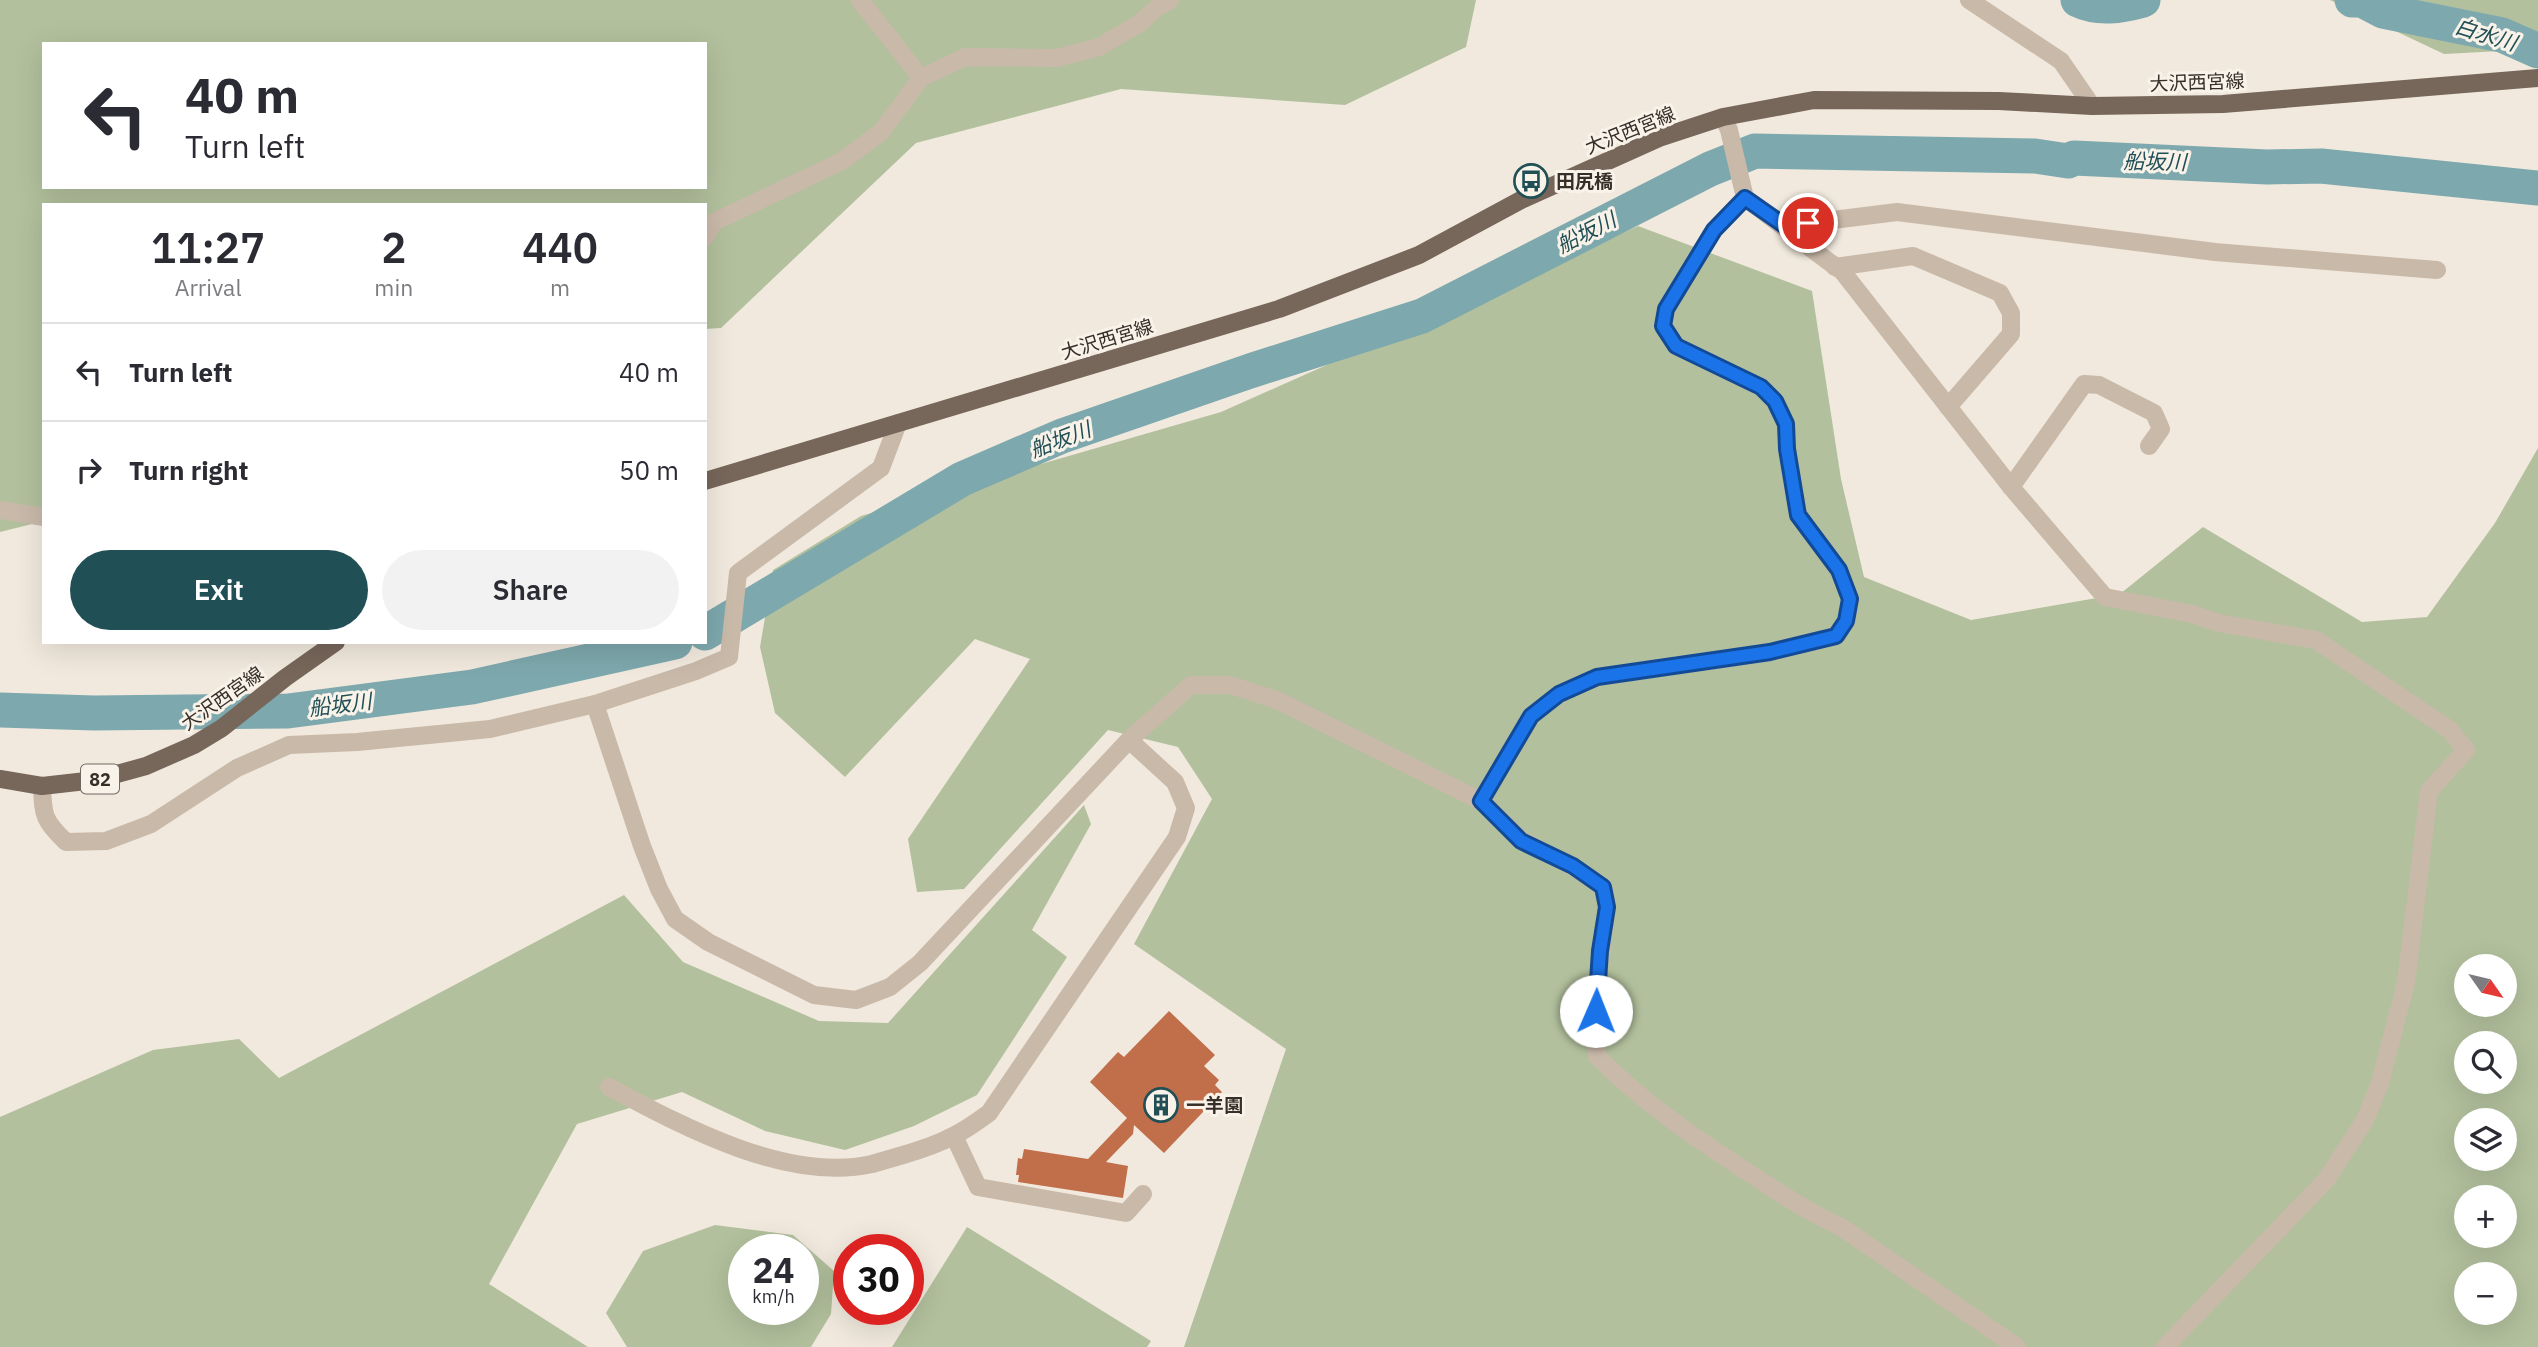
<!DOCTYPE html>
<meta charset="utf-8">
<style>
:root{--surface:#fff;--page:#f2f2f3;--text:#2b2b33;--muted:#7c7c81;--line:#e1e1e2;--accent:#204f56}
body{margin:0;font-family:"IBM Plex Sans","Noto Sans JP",sans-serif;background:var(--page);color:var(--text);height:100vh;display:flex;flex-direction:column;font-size:26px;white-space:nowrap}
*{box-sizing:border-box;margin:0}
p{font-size:23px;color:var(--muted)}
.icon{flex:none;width:38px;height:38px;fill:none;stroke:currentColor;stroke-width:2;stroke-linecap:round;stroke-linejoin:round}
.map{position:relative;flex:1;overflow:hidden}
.panel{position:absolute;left:42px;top:203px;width:665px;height:441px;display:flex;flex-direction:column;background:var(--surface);border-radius:0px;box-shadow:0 7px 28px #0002}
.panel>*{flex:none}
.guide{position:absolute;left:42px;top:42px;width:665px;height:147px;border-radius:0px;box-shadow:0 7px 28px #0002;background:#fff;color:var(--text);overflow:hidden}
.needle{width:46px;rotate:124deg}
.buttons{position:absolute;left:2454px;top:954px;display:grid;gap:14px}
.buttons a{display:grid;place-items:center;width:63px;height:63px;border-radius:50%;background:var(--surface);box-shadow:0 7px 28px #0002;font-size:35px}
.speed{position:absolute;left:728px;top:1234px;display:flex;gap:14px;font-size:35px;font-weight:700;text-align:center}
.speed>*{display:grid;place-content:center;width:91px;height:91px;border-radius:50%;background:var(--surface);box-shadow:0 7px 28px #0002;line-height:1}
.speed small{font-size:18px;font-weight:400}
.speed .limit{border:10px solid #d22;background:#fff;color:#111}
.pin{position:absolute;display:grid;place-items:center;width:60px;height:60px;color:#fff;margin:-30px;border:4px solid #fff;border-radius:50%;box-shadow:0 2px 7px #0007}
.me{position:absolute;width:77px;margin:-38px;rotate:1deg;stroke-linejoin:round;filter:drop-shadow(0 0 5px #0008)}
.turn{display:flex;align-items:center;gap:24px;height:147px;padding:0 28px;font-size:32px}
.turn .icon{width:91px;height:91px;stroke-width:2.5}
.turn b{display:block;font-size:49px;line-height:60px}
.eta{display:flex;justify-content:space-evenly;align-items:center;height:119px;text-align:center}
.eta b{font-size:42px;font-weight:600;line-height:49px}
.button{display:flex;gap:14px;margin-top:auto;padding:14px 28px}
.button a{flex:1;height:80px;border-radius:42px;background:var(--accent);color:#fff;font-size:28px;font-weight:600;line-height:80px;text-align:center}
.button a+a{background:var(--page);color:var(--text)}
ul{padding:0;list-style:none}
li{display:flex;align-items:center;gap:21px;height:98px;padding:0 28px;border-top:2px solid var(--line)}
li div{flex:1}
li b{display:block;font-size:26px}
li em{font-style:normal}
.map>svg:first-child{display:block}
.green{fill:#b2c09d;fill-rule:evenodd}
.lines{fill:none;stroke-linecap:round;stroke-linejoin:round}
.river{stroke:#7da8ad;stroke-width:35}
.building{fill:#c16e4b}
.minor{stroke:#c9b9a9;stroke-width:18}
.major{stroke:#77665a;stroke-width:18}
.route-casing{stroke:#114b97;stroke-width:18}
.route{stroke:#1a73e8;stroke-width:12}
.labels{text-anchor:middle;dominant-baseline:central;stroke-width:6;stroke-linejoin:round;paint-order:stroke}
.shield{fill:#f9f2e9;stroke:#706962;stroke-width:2}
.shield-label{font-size:18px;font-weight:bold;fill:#362e28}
.street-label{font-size:19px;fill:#362e28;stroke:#f9f2e9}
.poi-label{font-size:19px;font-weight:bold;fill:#362e28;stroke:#f9f2e9;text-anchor:start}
.water-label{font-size:21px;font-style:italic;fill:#204f56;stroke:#f9f2e9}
</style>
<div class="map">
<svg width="2538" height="1347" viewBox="0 0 2538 1347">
<rect width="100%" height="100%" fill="#f1e9dd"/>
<g class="green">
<path d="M0,0H1476L1466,47L1345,105L1121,89L916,143L721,328L705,329V205H44V521L0,532ZM44,44H705V187H44Z"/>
<path d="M2330,0H2538V49L2444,54Z"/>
<path d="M1638,226L1812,291L1841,479L1864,577L1971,620L2120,594L2203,527L2362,622L2427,617L2495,523L2538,448V1347H1184L1286,1049L1134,944L1212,799L1178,747L1108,730L964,889L917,892L908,839L1030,659L975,639L845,777L775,713L760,647L773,570L861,516L1221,412ZM2466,966H2504V1004H2466ZM2466,1043H2504V1082H2466ZM2466,1120H2504V1158H2466ZM2466,1197H2504V1236H2466ZM2466,1274H2504V1312H2466Z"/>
<path d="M1084,805L1091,824L1032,930L1067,957L977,1095L914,1126L845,1150L765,1131L682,1092L577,1124L489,1284L588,1347H0V1117L153,1050L239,1039L279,1078L624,895L683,962L819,1021L888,1023Z"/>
<path d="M715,1225L793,1235L834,1271L831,1314L811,1347H627L606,1313L643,1251ZM744,1250H803V1309H744Z"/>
<path d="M967,1227L1151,1341L1147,1347H892Z"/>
</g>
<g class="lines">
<g class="river">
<path d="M2078,0C2099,10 2121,6 2143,0"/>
<path d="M2352,0H2362L2383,11L2502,35L2538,51"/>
<path d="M705,633L962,479L1062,436L1250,371L1422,316L1710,169L1755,151L2035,156L2068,161L2074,158L2267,167L2321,166L2538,188"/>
<path d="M0,710L94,713L288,711L472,687L675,642"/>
</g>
</g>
<path class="building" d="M1169,1011L1215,1055L1204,1066L1219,1080L1215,1085L1222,1092L1164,1153L1134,1125L1133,1134L1106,1162L1128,1166L1123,1198L1018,1182L1019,1175H1016L1018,1158L1022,1159L1024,1149L1088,1159L1127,1118L1090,1082L1118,1052L1124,1057Z"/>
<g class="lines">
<g class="minor">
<path d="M860,0L921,78"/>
<path d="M1969,0L2061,61L2092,106"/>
<path d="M1723,117L1729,130L1745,198C1778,221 1808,248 1842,271L2011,487L2105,597L2192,614L2219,623L2316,640L2450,730L2466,750L2429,791L2406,983L2380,1083L2365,1120L2326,1180L2165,1347"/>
<path d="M1785,226L1897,212L2215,252L2437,270"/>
<path d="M705,237L714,222L842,161L881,132L921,78L965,57L1057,58L1099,47L1140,23L1156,8L1170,0"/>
<path d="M1835,267L1913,256L2000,293L2011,313V334L1948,407"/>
<path d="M2011,487L2084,384L2099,385L2154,413L2161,429L2149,446"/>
<path d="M0,510L44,517"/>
<path d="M595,704L642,846L659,889L675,919L708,942L814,995L856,1000L890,987L920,963L1129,740L1191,685H1230L1277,700L1481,801L1521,840L1572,866L1603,887L1607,907L1596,989L1597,1056C1640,1100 1692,1136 1743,1169C1775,1190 1806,1211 1841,1227L2017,1347"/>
<path d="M42,786C43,816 44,821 66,842L106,841L151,824L237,768L289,745L357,742L490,729L595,704L696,671L729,657L738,573L881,468L898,423"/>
<path d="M1481,801L1531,716L1559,694L1597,677L1770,652L1836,636L1846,621L1850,599L1839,570L1798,515L1787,449L1786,424L1775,401L1761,387L1676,346L1663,325L1666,309L1714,230L1745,198"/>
<path d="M609,1087C682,1126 787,1183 872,1164C882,1161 893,1158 903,1155C920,1150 938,1144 953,1136C966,1130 978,1121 989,1113L1177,837L1186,808L1175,782L1129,740"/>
<path d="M954,1136L978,1187L1126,1213L1143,1194"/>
</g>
<g class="major">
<path d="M705,481L1279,309L1419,255L1521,200L1659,138L1723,117L1814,100L1999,101L2092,106L2223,104L2538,78"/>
<path d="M0,779L42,786L95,780L146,766L194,745L222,728L285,678L336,642"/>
</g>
</g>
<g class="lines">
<g class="route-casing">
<path id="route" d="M1596,1011L1600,951L1607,907L1603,887L1573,866L1521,841L1481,801L1531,716L1559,694L1597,677L1770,652L1836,636L1846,621L1850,599L1839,570L1798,515L1787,449L1786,424L1775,401L1761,387L1676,346L1663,326L1666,309L1714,230L1745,198L1785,226L1808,223"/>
</g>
<use href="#route" class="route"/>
</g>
<defs>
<g id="bus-ring" transform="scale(1.75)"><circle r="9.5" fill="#f9f2e9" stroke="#204f56" stroke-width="1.5"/><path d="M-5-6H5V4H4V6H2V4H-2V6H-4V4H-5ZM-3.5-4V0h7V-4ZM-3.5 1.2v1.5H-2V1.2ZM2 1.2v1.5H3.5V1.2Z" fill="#204f56"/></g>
<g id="building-ring" transform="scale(1.75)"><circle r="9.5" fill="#f9f2e9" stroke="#204f56" stroke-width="1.5"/><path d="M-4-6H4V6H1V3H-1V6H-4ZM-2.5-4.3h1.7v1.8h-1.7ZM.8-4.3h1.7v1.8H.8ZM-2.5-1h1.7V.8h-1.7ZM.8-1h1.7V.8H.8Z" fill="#204f56"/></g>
</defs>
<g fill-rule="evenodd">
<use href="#bus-ring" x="1531" y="181"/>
<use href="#building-ring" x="1161" y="1105"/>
</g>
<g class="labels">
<rect class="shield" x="81" y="764.5" width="38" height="29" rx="5"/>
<g class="shield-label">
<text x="100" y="779">82</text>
</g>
<g class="street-label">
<text transform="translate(2197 82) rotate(-2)">大沢西宮線</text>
<text transform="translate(1630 130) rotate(-22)">大沢西宮線</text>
<text transform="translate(1107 339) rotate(-17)">大沢西宮線</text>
<text transform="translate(222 698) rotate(-35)">大沢西宮線</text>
</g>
<g class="poi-label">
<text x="1556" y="181">田尻橋</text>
<text x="1186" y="1105">一羊園</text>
</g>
<g class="water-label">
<text transform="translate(2486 34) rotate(17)">白水川</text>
<text transform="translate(2155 161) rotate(1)">船坂川</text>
<text transform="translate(1586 232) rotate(-27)">船坂川</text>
<text transform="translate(1060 439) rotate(-21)">船坂川</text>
<text transform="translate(340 704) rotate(-7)">船坂川</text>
</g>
</g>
</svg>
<div class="buttons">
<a><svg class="needle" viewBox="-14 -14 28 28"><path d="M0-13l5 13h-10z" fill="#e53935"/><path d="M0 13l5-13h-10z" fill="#7c7c81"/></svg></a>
<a><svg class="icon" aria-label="search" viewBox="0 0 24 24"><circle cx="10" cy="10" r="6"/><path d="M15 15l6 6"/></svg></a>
<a><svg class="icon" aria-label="layers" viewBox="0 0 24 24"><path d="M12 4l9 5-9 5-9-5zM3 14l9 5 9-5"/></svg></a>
<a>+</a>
<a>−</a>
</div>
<div class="speed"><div>24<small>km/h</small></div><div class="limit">30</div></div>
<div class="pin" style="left:1808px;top:223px;background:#d93025"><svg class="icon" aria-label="arrive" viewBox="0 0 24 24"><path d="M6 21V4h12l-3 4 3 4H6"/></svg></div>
<svg class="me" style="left:1596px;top:1011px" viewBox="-20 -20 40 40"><circle r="19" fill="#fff"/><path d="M0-13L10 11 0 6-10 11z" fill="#1a73e8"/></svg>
<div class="guide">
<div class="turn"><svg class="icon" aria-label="left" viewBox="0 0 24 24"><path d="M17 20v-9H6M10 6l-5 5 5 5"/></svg><div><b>40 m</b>Turn left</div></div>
</div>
<section class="panel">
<div class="eta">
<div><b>11:27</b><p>Arrival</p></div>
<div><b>2</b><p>min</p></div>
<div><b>440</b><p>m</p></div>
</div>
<ul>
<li><svg class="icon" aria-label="left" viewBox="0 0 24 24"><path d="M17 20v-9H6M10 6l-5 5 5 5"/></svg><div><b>Turn left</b></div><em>40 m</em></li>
<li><svg class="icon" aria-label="right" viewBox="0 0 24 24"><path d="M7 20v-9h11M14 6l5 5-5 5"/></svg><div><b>Turn right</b></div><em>50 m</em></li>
</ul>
<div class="button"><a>Exit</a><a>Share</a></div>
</section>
</div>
